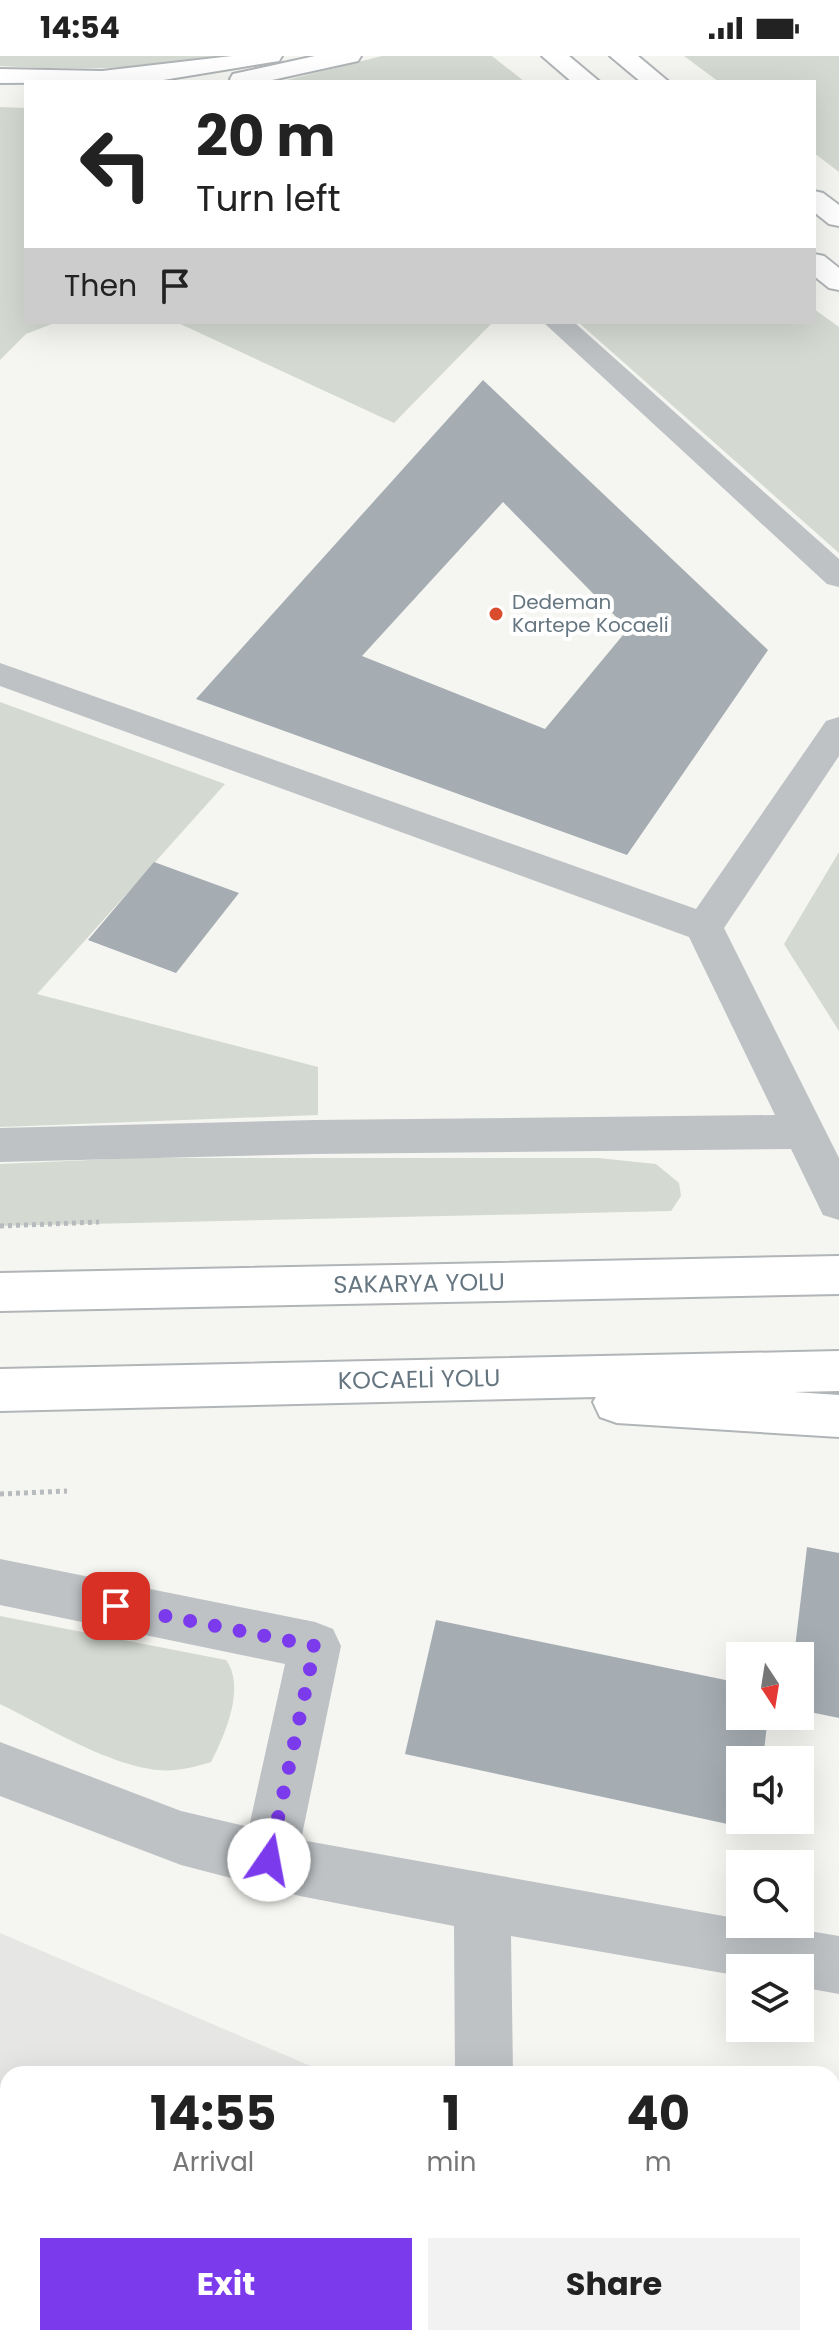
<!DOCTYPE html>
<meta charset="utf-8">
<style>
:root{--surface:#fff;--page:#f2f2f2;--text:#222;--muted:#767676;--accent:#7c3aed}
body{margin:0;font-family:Poppins,sans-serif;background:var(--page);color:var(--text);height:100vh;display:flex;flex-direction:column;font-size:30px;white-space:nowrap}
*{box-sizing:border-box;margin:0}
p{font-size:26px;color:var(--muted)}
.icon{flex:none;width:44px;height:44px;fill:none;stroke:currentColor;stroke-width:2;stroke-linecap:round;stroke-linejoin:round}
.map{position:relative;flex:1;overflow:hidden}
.panel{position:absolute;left:0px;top:2010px;width:840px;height:280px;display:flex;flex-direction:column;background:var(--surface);border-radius:24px 24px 0 0;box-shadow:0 8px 32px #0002}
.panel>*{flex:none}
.hud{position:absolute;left:24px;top:24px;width:792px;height:244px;border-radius:0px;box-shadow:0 8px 32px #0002;background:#fff;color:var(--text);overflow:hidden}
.needle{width:52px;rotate:168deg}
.controls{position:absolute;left:726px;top:1586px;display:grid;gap:16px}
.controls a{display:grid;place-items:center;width:88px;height:88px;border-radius:0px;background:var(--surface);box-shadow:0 8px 32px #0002;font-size:40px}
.pin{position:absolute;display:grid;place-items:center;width:68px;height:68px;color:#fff;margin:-34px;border-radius:16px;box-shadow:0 4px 12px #0006}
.me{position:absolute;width:88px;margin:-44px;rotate:12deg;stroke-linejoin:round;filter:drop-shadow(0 0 6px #0008)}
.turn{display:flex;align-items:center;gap:28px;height:168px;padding:0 40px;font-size:36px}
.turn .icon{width:104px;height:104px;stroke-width:2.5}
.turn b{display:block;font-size:56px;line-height:68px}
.then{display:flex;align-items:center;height:76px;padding:0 40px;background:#0003;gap:16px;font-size:30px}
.eta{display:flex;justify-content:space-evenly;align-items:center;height:136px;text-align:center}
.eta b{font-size:48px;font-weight:700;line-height:56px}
.cta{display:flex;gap:16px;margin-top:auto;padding:16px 40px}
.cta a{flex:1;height:92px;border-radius:0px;background:var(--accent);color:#fff;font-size:32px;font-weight:700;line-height:92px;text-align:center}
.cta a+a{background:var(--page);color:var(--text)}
.status{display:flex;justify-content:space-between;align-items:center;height:56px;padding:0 40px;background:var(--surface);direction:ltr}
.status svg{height:22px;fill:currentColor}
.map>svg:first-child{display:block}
.built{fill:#e6e6e5}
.green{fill:#d4dad1}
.building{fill:#a5adb2;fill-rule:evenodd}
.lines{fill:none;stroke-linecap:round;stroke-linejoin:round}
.highway-casing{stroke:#b1b5b8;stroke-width:4}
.path{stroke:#b8bbbd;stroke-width:5;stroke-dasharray:4 4;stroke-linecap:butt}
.minor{fill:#bec2c5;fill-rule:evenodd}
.highway{fill:#fff;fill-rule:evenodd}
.route{stroke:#7c3aed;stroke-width:14;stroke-dasharray:0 25.2}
.poi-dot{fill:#d94d2e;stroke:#fff;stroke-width:3}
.labels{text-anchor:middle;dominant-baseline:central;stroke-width:8;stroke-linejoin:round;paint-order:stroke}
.far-poi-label{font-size:20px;fill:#667681;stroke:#fff;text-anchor:start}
.street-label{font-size:24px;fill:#667681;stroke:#fff}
</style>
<div class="status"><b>14:54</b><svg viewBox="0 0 49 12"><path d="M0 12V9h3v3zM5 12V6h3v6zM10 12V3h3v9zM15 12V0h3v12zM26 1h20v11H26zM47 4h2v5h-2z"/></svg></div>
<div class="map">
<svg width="839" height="2290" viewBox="0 0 839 2290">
<rect width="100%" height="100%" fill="#f5f5f1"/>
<path class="built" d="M0,1877L329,2018H8V2282H423V2290H0Z"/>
<g class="green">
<path d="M0,0H216C145,14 72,14 0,10Z"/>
<path d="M382,0H492L525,26H279Z"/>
<path d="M684,0H839V116L814,97V26H719Z"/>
<path d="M0,51L26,52V266H57L26,278L0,304Z"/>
<path d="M814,253L839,271V497L578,266H814Z"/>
<path d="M176,266H493L394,367Z"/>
<path d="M0,646L225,728L37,938L318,1011V1059L0,1071Z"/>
<path d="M839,796V975L784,888Z"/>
<path d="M135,1102H598L656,1108L679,1127L681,1140L671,1155L0,1170V1108Z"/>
<path d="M0,1560L226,1604C246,1631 225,1679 211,1706C191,1712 171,1717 150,1713C101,1705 45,1670 0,1648Z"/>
</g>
<g class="building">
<path d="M483,324L768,594L627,799L196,643ZM503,446L628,573L545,673L362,600Z"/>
<path d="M154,806L239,837L176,917L88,884Z"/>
<path d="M807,1491L839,1497V1662L800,1654V1600H794Z"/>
<path d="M436,1564L740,1627V1660H768L763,1704H740V1764H756L755,1774L405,1698Z"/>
</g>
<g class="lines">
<g class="highway-casing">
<g id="highway">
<path d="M232,0H282L279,5L151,26L0,27V13L102,15Z"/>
<path d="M315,0H361L358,5L263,26H232L230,23L233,18Z"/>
<path d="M542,0H569L600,26H572Z"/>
<path d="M610,0H638L669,26H641Z"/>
<path d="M814,135L823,137L839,149V170L829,168L814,156Z"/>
<path d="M814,198L824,200L839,212V234L829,232L814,220Z"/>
<path d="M839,1200V1238L0,1255V1217Z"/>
<path d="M839,1295V1335L794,1336L839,1339V1381L617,1367L600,1361L593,1346L596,1341L0,1355V1313Z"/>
</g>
</g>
<g class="path">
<path d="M0,1170L99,1166"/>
<path d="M0,1438L67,1435"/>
</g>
<g class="minor">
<path d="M543,266H574L839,503V531L827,528Z"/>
<path d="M0,607L696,853L826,665L839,661V700L724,872L839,1102V1164L823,1159L791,1093L315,1098L0,1106V1072L315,1064L775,1059L689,881L0,630Z"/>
<path d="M0,1503L315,1566L333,1573L341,1590L301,1784L740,1863V1868H767L839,1880V1938L800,1931V1912H740V1920L511,1880L513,2018H455L454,1870L300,1840L181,1809L0,1740V1686L181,1755L249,1771L285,1608L0,1549Z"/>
<path d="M455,2282H519L520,2290H456Z"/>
</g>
<use href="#highway" class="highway"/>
</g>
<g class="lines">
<path class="route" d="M116,1550L315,1590L269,1804"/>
</g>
<circle class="poi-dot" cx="496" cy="558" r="8"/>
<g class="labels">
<g class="far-poi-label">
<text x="512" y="546">Dedeman<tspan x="512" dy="23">Kartepe Kocaeli</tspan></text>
</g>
<g class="street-label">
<text transform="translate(419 1227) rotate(-1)">SAKARYA YOLU</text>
<text transform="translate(419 1323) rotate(-1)">KOCAELİ YOLU</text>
</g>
</g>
</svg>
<div class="controls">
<a><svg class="needle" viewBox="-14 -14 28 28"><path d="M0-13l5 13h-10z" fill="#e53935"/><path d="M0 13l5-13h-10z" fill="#767676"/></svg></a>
<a><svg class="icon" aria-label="sound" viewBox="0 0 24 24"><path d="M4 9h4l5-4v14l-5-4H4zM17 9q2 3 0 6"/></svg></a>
<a><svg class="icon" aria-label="search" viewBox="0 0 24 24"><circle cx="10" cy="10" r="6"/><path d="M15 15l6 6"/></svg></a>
<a><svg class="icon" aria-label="layers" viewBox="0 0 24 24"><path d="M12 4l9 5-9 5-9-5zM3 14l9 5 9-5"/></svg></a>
</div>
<div class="pin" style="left:116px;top:1550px;background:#d93025"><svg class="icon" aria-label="arrive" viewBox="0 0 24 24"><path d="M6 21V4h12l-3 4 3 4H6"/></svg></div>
<svg class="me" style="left:269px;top:1804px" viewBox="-20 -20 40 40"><circle r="19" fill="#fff"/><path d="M0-13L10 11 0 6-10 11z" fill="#7c3aed"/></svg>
<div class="hud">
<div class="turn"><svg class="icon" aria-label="left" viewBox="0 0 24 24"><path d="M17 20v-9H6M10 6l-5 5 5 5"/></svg><div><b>20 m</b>Turn left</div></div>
<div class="then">Then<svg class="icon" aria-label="arrive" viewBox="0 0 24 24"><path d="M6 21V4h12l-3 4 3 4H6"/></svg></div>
</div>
<section class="panel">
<div class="eta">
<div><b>14:55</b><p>Arrival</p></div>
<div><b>1</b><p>min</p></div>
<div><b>40</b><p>m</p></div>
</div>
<div class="cta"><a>Exit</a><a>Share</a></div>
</section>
</div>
